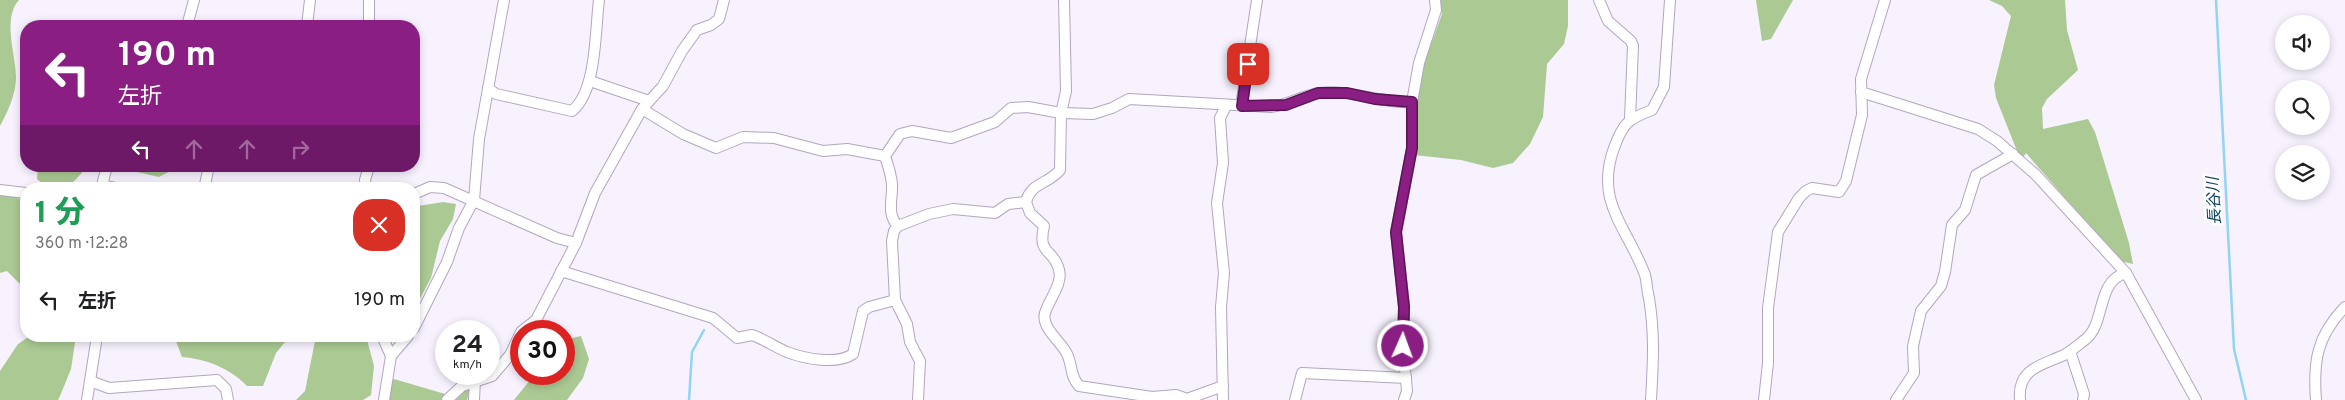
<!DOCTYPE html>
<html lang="ja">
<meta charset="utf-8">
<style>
:root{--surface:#fff;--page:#f6f6f6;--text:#202124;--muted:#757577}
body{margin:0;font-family:Overpass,"Noto Sans JP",sans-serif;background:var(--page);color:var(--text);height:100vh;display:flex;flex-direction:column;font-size:19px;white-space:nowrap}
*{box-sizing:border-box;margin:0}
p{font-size:16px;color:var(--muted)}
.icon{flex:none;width:28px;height:28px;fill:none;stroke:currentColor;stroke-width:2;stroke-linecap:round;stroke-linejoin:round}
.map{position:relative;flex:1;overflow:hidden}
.sheet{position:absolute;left:20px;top:182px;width:400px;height:160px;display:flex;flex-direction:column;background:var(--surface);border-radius:20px;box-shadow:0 2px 8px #0003}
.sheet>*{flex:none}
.banner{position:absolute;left:20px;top:20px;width:400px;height:152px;border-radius:20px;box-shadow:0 2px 8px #0003;background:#8a1e83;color:#fff;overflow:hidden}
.controls{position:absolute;left:2275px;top:15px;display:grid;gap:10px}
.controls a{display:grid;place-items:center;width:55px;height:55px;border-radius:50%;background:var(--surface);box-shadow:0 2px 8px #0003;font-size:25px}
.speed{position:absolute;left:435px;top:320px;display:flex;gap:10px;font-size:25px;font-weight:700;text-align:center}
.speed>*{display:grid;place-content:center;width:65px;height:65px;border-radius:50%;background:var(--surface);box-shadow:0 2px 8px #0003;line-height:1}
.speed small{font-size:12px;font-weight:400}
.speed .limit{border:8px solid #d22;background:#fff;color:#111}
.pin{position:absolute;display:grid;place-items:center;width:42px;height:42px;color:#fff;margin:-21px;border-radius:10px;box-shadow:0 2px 8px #0006}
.me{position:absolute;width:55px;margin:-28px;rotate:2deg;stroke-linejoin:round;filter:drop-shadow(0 0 4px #0008)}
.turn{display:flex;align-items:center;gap:18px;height:105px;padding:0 15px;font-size:22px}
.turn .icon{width:65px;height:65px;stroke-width:2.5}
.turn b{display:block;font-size:35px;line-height:42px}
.lanes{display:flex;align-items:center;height:48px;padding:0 15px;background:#0003;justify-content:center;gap:25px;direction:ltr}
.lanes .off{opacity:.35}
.round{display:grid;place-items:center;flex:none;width:52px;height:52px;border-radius:20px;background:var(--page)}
.headline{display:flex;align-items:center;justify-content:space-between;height:85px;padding:0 15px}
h1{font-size:30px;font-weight:800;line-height:38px;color:#1e9e55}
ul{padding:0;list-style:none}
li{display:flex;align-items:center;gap:15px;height:65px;padding:0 15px}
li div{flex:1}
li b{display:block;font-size:19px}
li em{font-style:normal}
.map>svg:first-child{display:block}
.forest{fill:#aac993}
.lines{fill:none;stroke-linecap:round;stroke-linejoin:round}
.stream{stroke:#92d4f6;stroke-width:2.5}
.minor-casing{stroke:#b2a6c1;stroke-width:12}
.minor{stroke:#fff;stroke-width:10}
.route-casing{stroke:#5a1455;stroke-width:12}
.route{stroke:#8a1e83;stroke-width:9}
.labels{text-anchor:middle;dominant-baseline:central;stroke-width:5;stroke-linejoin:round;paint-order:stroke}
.water-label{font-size:16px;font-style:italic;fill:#0d435b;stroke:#fff}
</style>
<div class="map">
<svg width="2345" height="400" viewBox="0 0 2345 400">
<rect width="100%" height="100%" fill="#f7f2fe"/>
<g class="forest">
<path d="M0,0H19C2,18 16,55 16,77C16,94 8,111 0,126Z"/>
<path d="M1438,0H1568V26L1564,44L1547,64L1543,117L1530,144L1513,163L1493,168L1461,160L1414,155L1418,94L1424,64L1442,14Z"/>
<path d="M1756,0H1793L1771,39L1762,41Z"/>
<path d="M1989,0H2065L2067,30L2078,70L2047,99L2042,108L2043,129L2088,119L2095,132L2129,243L2133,264L2120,261L2026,153L2021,161L1996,98L1994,85L2011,16L2002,6Z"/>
<path d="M38,166H87C72,186 59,199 37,179Z"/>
<path d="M110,166H180L159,177Z"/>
<path d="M0,194L13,195L26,202V284L22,286L7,271L0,273Z"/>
<path d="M443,202L456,204L453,219L440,241L431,278L414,310V209L418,206Z"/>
<path d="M30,336H76L71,369L60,396L58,400H0V371L18,344Z"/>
<path d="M174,336H290L276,353L263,386H247C230,368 206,359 182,357Z"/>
<path d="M316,336H366L374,366L371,395L363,400H296L305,391Z"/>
<path d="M581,336L589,359L583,378L567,400H514L535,374H564V343L568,339Z"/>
<path d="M394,379L445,394L457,387L472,384L467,400H387L389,384Z"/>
</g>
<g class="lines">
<g class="stream">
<path d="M2216,0L2234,349L2246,400"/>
<path d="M689,400L692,352L704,330"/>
</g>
<g class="minor-casing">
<g id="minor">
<path d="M1064,0L1066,91L1061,113L1060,170C1049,184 1031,182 1026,202L1030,213L1044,226C1037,256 1054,248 1059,270C1063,284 1049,299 1045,313C1041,327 1059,340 1066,352C1073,364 1069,375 1079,386L1152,397L1176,395L1187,399L1223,386"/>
<path d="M1599,0L1608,21L1631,41L1633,46L1630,119"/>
<path d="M187,26L194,0"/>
<path d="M307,26L310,0"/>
<path d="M369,26V0"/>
<path d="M590,81L649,101"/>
<path d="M488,88L496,94L572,111C597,91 595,30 599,0"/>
<path d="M1861,92L1978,129L1997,141L2035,174L2126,273"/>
<path d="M1241,106L1257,0"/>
<path d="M642,109L683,134L716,148L743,137L774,138L823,151L847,149L885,156"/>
<path d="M103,185L120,189"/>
<path d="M101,189L107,166"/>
<path d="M204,189L209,166"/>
<path d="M366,189L365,180L369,166"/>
<path d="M0,190L26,193"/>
<path d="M414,194L430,187L444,188L557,238L576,243"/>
<path d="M898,226C886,214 893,198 892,184C891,174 888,165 885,156L900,134L912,131L951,138L995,122L1011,108L1028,107L1061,113L1093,114L1112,108L1129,99L1271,107C1288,105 1303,95 1320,93C1351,89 1381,104 1412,102"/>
<path d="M561,271L713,318L737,338L752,335C764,339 775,347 787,352C805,359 837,365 853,354L863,311L869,307L895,300"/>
<path d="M414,328L447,262L459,228L474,200L479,139L504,0"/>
<path d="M522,331L536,320L576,243L595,193L642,109L663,86L682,51L697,30L711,25L719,19L724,0"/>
<path d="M382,336L391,356"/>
<path d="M2070,351L2084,394L2083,400"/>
<path d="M90,381L109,388L217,380L226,389L228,400"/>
<path d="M87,400L97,336"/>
<path d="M384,400L391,356L408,336"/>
<path d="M447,400L462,386L492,376L510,355L521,332"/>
<path d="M474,400L475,380"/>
<path d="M918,400L920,361L910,342L907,324L895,300L892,241L894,231L898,226L929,214L953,209L995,213L1008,204L1026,202"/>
<path d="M1223,400L1221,307L1224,273L1217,203L1223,163L1220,118L1226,106"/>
<path d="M1295,400L1302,373L1406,378"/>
<path d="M1404,400L1407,391L1403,346L1404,307L1396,232L1412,148V102L1419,63L1436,10L1435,0"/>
<path d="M1651,400C1653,363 1655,335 1649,298C1647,291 1647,282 1645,275C1628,228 1594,203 1614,148C1623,123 1628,119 1652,110L1664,87L1670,0"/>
<path d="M1764,400L1768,363V308L1778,232L1799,198L1806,191L1812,188L1839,192L1846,181L1862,115L1861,79L1885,0"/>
<path d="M1896,400L1914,373L1913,346L1921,311L1941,286L1945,272L1952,225L1965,210L1976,175L2013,154"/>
<path d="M2020,400C2017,368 2043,365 2064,355C2072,351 2079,344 2086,339C2106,322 2096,281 2126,273L2196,400"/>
<path d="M2316,400C2313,361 2317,336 2345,307"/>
</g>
</g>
<use href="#minor" class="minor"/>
</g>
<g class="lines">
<g class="route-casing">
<path id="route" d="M1248,64L1242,106L1286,105L1318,93H1347L1375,99L1412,102V148L1396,232L1404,307L1403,346"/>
</g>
<use href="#route" class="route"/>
</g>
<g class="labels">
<g class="water-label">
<text transform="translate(2215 201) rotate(-93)">長谷川</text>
</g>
</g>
</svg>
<div class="controls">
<a><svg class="icon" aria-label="sound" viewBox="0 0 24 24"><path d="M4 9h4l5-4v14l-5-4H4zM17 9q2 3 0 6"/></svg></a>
<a><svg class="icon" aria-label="search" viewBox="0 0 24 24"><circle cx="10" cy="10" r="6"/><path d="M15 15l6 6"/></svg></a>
<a><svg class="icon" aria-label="layers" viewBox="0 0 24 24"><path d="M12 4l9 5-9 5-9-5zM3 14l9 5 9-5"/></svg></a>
</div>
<div class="speed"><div>24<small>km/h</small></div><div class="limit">30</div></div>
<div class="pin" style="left:1248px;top:64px;background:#d93025"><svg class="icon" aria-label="arrive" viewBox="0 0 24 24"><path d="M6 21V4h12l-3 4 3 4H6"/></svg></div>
<svg class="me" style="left:1403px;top:346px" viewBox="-20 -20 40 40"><circle r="17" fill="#8a1e83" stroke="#fff" stroke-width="3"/><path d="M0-11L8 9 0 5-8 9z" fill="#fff"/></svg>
<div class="banner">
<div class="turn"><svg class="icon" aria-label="left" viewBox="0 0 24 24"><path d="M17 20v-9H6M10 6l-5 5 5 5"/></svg><div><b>190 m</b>左折</div></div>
<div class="lanes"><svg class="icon" aria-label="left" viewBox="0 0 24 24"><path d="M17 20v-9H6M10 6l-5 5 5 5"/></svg><svg class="icon off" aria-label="ahead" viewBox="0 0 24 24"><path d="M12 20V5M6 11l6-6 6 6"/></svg><svg class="icon off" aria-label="ahead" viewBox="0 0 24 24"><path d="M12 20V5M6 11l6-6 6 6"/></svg><svg class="icon off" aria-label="right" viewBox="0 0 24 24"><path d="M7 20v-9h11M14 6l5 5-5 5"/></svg></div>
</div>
<section class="sheet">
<div class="headline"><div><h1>1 分</h1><p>360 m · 12:28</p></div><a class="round" style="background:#d93025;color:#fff"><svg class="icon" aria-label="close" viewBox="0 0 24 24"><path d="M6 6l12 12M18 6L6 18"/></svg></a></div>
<ul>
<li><svg class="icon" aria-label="left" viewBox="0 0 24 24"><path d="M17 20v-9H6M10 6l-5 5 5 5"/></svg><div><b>左折</b></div><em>190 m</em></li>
</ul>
</section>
</div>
